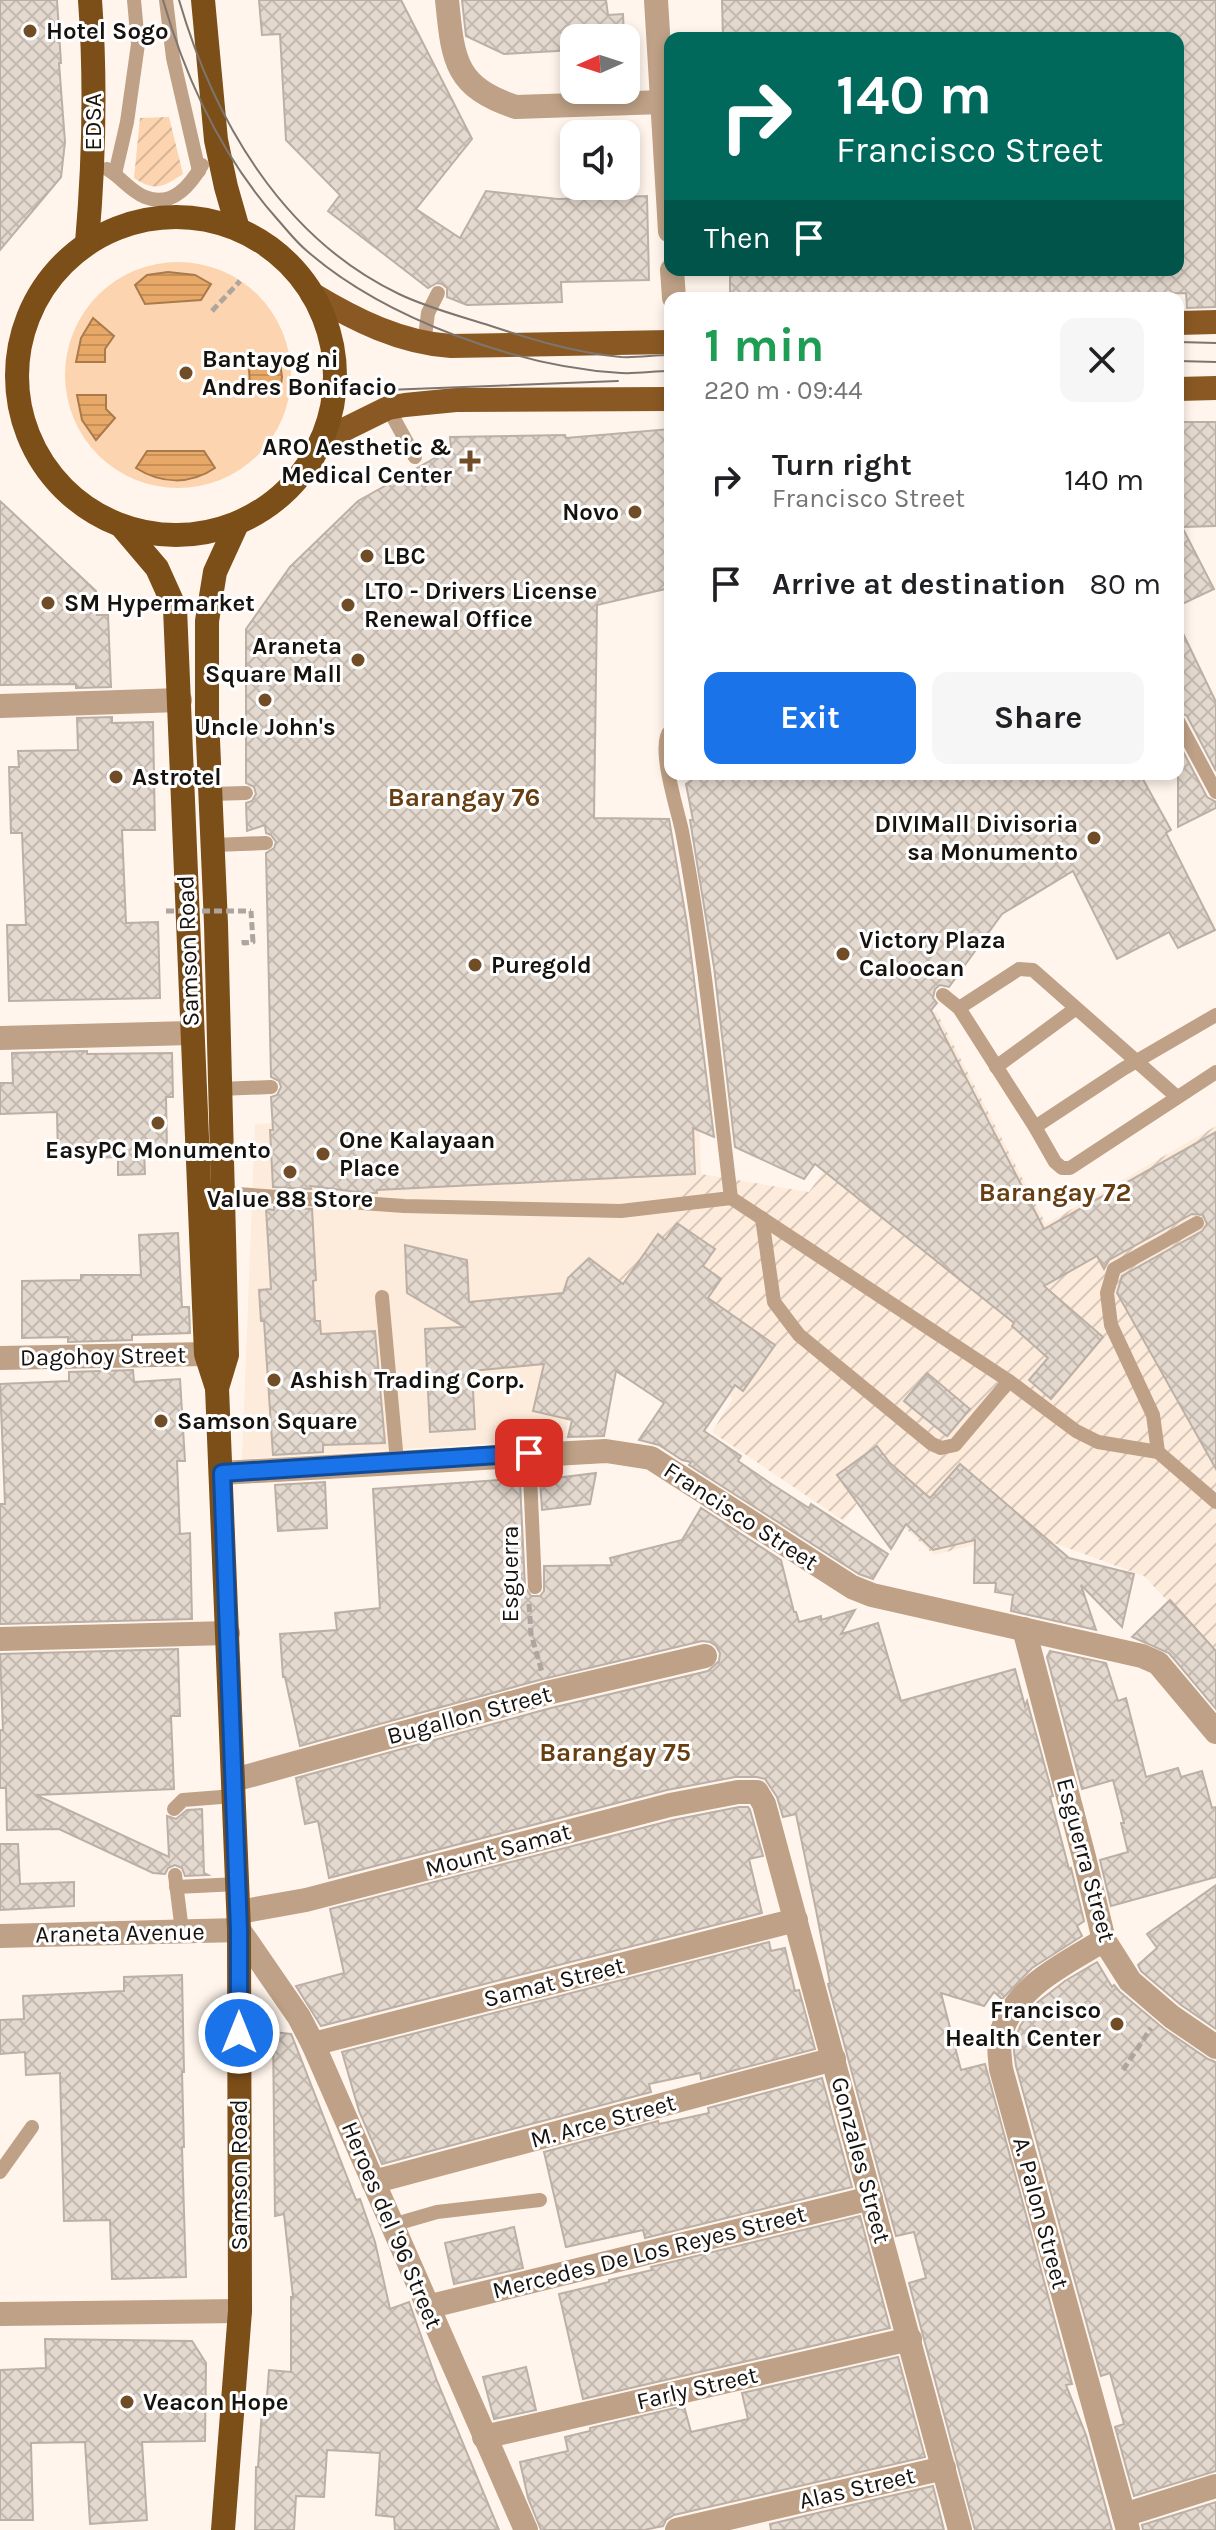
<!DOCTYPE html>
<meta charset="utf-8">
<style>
:root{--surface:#fff;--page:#f6f6f6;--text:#202124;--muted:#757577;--accent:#1a73e8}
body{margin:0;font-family:Karla,sans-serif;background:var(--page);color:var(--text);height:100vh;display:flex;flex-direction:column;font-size:30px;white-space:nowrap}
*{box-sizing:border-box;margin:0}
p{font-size:26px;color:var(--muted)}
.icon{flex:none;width:44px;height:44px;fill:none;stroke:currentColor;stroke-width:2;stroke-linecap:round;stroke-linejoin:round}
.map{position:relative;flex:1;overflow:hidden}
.panel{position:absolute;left:664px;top:292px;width:520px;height:488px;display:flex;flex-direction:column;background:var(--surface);border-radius:16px;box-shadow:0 4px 12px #0003}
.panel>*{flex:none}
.banner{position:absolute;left:664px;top:32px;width:520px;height:244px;border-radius:16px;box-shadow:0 4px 12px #0003;background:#00695c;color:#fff;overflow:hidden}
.needle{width:52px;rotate:267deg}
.buttons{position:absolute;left:560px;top:24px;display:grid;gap:16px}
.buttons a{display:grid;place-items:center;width:80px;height:80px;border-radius:16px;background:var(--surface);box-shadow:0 4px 12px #0003;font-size:40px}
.pin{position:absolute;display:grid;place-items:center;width:68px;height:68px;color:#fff;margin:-34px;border-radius:16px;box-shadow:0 4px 12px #0006}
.me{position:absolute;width:88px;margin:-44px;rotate:0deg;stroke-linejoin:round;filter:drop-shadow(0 0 6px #0008)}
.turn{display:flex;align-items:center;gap:28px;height:168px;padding:0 40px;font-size:36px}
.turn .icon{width:104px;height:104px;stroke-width:2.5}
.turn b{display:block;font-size:56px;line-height:68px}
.then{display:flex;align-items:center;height:76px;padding:0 40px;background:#0003;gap:16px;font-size:30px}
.round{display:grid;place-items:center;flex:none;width:84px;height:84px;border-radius:16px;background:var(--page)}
.overview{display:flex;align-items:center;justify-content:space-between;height:136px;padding:0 40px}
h1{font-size:48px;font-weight:700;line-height:60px;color:#1e9e55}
.action{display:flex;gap:16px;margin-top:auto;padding:16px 40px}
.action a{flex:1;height:92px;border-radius:16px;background:var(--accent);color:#fff;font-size:32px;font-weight:700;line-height:92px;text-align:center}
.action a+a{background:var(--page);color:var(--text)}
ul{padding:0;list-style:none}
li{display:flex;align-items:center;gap:24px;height:104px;padding:0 40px}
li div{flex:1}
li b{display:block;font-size:30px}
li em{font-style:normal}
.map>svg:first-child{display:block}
.built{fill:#fdebdb}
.industrial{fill:url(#industrial-furrows)}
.green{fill:#fcd4af}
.garden{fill:url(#garden-furrows)}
.water{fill:url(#water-rules);stroke:#a97b4c;stroke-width:2}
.building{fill:url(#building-cross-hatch);stroke:#bcb0a6;stroke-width:2}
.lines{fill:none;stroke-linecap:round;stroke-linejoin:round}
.path{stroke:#ada59e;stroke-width:5;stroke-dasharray:8 4;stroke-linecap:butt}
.service{stroke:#bea186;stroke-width:14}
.minor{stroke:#bea186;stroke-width:24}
.tertiary{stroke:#bea186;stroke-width:24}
.primary{stroke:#8a5923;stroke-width:24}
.trunk{stroke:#7c4e18;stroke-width:24}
.tram{stroke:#7d7670;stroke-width:2}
.path-bridge{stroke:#ada59e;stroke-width:5;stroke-dasharray:8 4;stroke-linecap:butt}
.route-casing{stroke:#114b97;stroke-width:20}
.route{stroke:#1a73e8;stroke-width:14}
.poi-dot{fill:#714d27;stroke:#fff;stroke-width:3}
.labels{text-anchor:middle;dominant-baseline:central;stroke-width:6;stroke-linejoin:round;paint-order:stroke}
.poi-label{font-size:24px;font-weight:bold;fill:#16120e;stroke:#fff;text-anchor:start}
.street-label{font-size:24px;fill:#16120e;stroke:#fff}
.neighbourhood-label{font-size:26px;font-weight:bold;fill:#663e11;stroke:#fff}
</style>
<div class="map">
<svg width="1216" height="2530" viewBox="0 0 1216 2530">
<defs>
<pattern id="industrial-furrows" width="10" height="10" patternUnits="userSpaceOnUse" patternTransform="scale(2)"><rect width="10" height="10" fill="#fdebdb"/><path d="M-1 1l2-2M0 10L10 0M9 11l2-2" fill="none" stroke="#d8c8bb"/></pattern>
<pattern id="garden-furrows" width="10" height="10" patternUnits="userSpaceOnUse" patternTransform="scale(2)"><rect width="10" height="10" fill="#fcd4af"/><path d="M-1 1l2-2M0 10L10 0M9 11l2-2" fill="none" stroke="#d7b595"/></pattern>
<pattern id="water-rules" width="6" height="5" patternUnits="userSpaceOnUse" patternTransform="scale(2)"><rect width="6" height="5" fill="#e8a867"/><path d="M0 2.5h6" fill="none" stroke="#c69058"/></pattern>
<pattern id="building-cross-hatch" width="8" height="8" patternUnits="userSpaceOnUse" patternTransform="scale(2)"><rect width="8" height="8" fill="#e4d9ce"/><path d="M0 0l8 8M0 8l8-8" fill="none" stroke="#c3b9b0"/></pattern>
</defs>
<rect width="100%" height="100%" fill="#fff5ec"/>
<path class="built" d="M699,1106L701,1174L597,1299L564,1439L242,1459L255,1124Z"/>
<path class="industrial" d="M936,1011L1046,1224L1216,1126V1652L1144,1576L1024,1532L934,1555L866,1491L844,1521L712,1432L733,1398L597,1299L701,1174L809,1192Z"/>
<circle class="green" cx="178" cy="375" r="113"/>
<path class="garden" d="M169,117L183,174C163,187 155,192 134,178L140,118Z"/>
<g class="water">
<path d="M168,272L195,275L211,284L201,300L145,304L135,285L147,275Z"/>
<path d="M93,318L114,336L105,349V362H76L81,338Z"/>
<path d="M280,362L282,377L280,392L250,387L249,368Z"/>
<path d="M77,395H106V409L115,418L96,440L82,420Z"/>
<path d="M147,451H204L215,468C190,485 161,484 136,468Z"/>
</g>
<g class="building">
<path d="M0,0H57L61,63H59L65,142L61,177L0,250Z"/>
<path d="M259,0H401L472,139L416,209L460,238L486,191L558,199L647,196L649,280L561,282L562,302L467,305L447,297V288L442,284L437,283L428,288L328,211L340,195L286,140L280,34L262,35Z"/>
<path d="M462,0H606L608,15L623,14L624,38H574V50L504,54L466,36Z"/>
<path d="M722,0H1216V307L1187,308L1186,293L980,298H730V270H1178V38H723Z"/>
<path d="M1178,422H1216V526L1182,527L1214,589L1178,606Z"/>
<path d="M670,429V588L597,605L594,818L669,819L687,924L714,1137L693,1128L695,1174L377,1190V1193H366L310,1186L311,1189L273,1187L270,1130H273L271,1097L277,1095L281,1087L279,1081L271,1077L266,853L274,848L276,842L271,835L266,833L265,825L247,831L246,803L252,801L256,794L254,787L246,783V629L290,567L358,501L451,449L450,437L565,435L566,438Z"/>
<path d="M0,501L96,591L97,615H108L111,687L76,688V684L0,685Z"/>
<path d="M1178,623L1216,702V771L1187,716L1178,711Z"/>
<path d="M112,717V723L153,722L155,830H122L126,923L158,922L160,998L9,1001L7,925H26L22,833H11L9,767H19L18,751L78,750L77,718Z"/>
<path d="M1178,742L1207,797L1216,802V808L1178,827Z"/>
<path d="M700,774H1140L1171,830L1166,833L1215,930L1178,948L1169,932L1117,959L1073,871L1002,914L949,987L940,985L935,989L933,998L937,1003L931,1010L1044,1229L1216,1132V1469L1117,1293L1122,1276L1202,1231L1207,1224L1203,1215L1192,1214L1109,1260L1104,1269L1097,1256L1044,1286L1103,1337L1051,1399L1029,1380L1048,1358L1012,1326L1014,1323L815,1164L804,1179L735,1147L714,967L690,820H693L686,784Z"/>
<path d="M87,1051V1054L172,1053L173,1097H166L167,1151H144L145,1174L118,1175V1157L58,1159L57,1112L0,1114V1083H13L12,1053Z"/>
<path d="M274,1207L312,1209L316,1280L313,1281L315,1321H320L321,1334L375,1331L385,1443L323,1445V1452L273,1455L264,1321H261L259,1290L271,1289L266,1209L274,1210Z"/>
<path d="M677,1223L715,1249L703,1266L721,1279L708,1298L775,1345L743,1391L735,1385L704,1431L741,1456L738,1461L770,1483L809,1508L811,1504L888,1554L873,1579L859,1574L689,1465L691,1462L682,1460L659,1445L639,1440L664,1403L616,1371L604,1436L568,1437L572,1420L533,1411L544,1364L472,1371L475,1429L430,1432L425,1329L464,1327L407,1293L405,1245L467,1260L469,1302L563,1293L568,1278L589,1258L623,1284L658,1234L665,1240Z"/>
<path d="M178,1233L182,1307H189L190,1333L132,1335V1340L68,1342V1337L22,1338V1281L81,1280V1275H141L139,1235Z"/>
<path d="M133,1370L134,1382L180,1379L185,1461H177L180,1534L190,1533L192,1619L0,1624V1504H5L0,1384L69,1381V1372Z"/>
<path d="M927,1373L970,1409L947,1436L904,1401Z"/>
<path d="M877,1446L890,1463L930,1498L960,1464L1069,1558L1134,1574L1122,1627L1081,1585L1096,1630L1011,1611L1013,1595L995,1592L996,1583H974L975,1540L933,1550L906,1524L891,1549L837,1475Z"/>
<path d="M596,1473L590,1504L542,1510L540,1480Z"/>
<path d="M513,1479L514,1483L520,1482L525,1587L531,1596H540L544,1591V1566L612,1565L610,1558L682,1540L701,1508L781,1560L794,1612H796L799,1622L821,1616V1620L855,1610L841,1634L878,1623L901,1701L1015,1669L1025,1706L1027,1701L1053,1796L1050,1797L1069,1869L1071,1868L1084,1921L1077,1926L1082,1936L1032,1968L1002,1999L994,1992L984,2006L941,1993L961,2070L985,2064L1072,2384L1066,2385L1086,2435L1112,2530H975L909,2283L926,2278L914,2232L896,2236L828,1984L830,1983L816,1910L796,1814L783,1817L777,1797L765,1779L757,1777H735L667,1790L329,1878L318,1821L305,1824L296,1778L551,1708L708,1671L719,1661L720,1653L716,1646L710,1642L702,1641L543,1679L300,1746L285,1677H283L280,1634L337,1630L335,1613L380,1608L373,1489Z"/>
<path d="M325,1482L327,1528L278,1531L275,1485Z"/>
<path d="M1170,1600L1216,1651V1709L1169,1653L1132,1637Z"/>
<path d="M178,1649L180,1716H171L174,1789L36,1795L169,1857L167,1816L176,1819L187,1810L202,1809L204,1873L208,1875L185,1876L182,1868L175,1865L168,1868L165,1874L153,1873L59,1829L7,1830L6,1788H0V1730H3L0,1654Z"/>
<path d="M1050,1651L1106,1663L1118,1701L1126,1698L1146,1777L1178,1768L1181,1777L1202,1771L1212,1808L1216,1807V1877L1111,1906L1100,1860L1128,1852L1121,1823H1124L1113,1780L1082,1789L1047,1657Z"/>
<path d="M739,1807H748L750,1810L763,1856L749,1859L762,1913L321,2026L296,1986L344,1973L330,1909L673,1820Z"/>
<path d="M0,1844H18L20,1884L74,1882V1906L0,1910Z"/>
<path d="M1216,1885V2029L1181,2005L1141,1971L1138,1965L1157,1948L1147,1934Z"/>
<path d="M769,1942L771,1951L785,1948L795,1991L799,1990L815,2049L701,2079L700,2073L649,2084L651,2092L382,2164L359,2111L342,2052Z"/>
<path d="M1097,1962L1112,1987L1114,1985L1120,1992L1164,2029L1208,2059L1216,2062V2471L1134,2496L1115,2427L1124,2424L1110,2373L1101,2376L1016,2066L1014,2052L1015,2041L1020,2026L1038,2002L1065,1981Z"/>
<path d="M182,1975L184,2072H182L184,2147H182L186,2277L112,2279L110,2220L64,2221L60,2073L26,2075L25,2052L0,2054V2020L24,2019L23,1996L124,1991V1977Z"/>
<path d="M273,2032L291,2034L292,2036L356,2200L360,2199L375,2242L390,2309L409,2302L437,2381L499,2530H395L394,2517L376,2515L380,2453L327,2450L324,2497L296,2496L294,2530H255L256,2467H258L262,2410H266L269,2370L291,2372V2297H293L284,2214L275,2216Z"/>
<path d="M822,2078L852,2187L645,2238L643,2230L566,2247L544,2152L658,2121L659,2124L709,2113L708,2108Z"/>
<path d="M860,2216L890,2328L583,2399L559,2294L609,2282V2280L652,2270L651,2267Z"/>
<path d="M514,2227L523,2268L454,2284L445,2243Z"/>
<path d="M45,2339L192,2341L206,2363L205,2441L142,2442L147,2520L90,2524L85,2442L31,2443L33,2520H0V2370L46,2368Z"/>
<path d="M898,2357L925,2457L674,2515L666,2520L663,2526L644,2530H541L528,2498L520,2462L568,2451L565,2437L590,2431V2428L684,2406L691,2432L748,2419L742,2393Z"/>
<path d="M526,2367L536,2410L494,2419L483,2377Z"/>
<path d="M933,2486L944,2530H771L770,2524Z"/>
<path d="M1216,2502V2530H1143L1142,2525Z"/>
</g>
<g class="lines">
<g class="path">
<path d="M212,311L240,281"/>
<path d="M244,940V943L253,942L251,911"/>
<path d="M529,1604L531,1634L542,1672"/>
<path d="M1123,2070L1151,2028"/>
</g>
<g class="service">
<path d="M166,0L173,58L199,171"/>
<path d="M107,169C121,177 130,191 145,197C172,208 190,186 202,165"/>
<path d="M115,174L127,122L138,44L134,0"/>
<path d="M424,344L428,313L438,293"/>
<path d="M388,408L415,457"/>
<path d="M1178,721L1216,792"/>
<path d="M670,731C656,745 678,811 682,831C705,952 716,1076 731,1198"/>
<path d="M211,794L246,793"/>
<path d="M213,845L266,843"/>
<path d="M943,995L959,1008L1035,1127L1055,1162L1062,1168H1070L1216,1072"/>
<path d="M959,1008L1019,969L1033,970L1177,1097"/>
<path d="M996,1067L1075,1009"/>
<path d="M220,1089L271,1087"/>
<path d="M1035,1127L1123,1069L1216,1015"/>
<path d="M223,1193L404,1206L621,1211L731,1198L1009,1381L1076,1431L1098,1442L1158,1452L1216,1502"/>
<path d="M762,1218L774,1302L799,1335L932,1444L941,1448L955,1445L1009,1381"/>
<path d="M382,1297L397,1462"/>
<path d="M1158,1452L1153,1415L1111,1325L1107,1293L1114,1269L1197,1223"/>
<path d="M529,1453L535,1587"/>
<path d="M174,1809L183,1800L234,1796"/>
<path d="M175,1875L182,1931"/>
<path d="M176,1887L238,1884"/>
<path d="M0,2172L32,2127"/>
<path d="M392,2225L437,2212L540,2200"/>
</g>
<g class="minor">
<path d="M447,0C453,59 454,87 516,107L663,102"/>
<path d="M656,0L670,231"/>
<path d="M672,270L674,298"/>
<path d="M0,706L180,700"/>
<path d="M0,1038L191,1033"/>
<path d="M0,1358L206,1354"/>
<path d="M222,1473L606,1451L651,1458L852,1587L872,1595L1142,1656L1158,1663L1216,1732"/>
<path d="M1024,1629L1084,1857L1104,1940L1130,1981L1172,2017L1216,2047"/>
<path d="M0,1639L228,1633"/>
<path d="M234,1780L547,1693L705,1656"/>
<path d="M239,1912L306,1900L670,1805L738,1792H757L764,1804L960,2530"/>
<path d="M1104,1940C1063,1965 1013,1987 1000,2037C998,2047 1000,2059 1001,2069L1128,2530"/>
<path d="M313,2044L796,1920"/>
<path d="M373,2182L834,2059"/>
<path d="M427,2307L871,2198"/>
<path d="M484,2437L910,2339"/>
<path d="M1124,2515L1216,2486"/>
<path d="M677,2530L944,2468"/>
</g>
<g class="tertiary">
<path d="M0,1936L239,1930L299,2017L313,2044L526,2530"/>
<path d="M0,2314L240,2311"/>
</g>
<g class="primary">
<path d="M312,294C355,320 401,343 451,346L670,342"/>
<path d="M1178,323L1216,322"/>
<path d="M1178,389L1216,388"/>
<path d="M321,441L388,408L405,405L456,400L670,399"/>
</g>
<g class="trunk">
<path d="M203,0L216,140L226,187L238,229"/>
<circle cx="176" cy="376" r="159"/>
<path d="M87,243C94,162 96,81 90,0"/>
<path d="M123,528L157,568L175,608L206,1354L217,1388L239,1930L240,2311L223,2530"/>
<path d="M217,1388L227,1355L216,924L207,717V621L215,572L237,524"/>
</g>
<g class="tram">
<path d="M163,0C186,80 222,157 278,220C287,230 296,242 307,251C385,319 519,367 621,373C637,374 654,371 670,371"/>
<path d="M179,0C214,120 282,238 399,294C428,308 460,316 491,326C534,340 576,353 621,357C637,358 654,355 670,355"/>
<path d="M1178,342L1216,343"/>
<path d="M1178,361L1216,362"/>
<path d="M386,390L618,381"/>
</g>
<path class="path-bridge" d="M166,911H251"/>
</g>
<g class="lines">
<g class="route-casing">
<path id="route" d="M239,2033V1930L222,1473L529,1453"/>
</g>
<use href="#route" class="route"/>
</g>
<g class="poi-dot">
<circle cx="30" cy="31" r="8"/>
<circle cx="186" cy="373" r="8"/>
<path d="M466 449h8v8h8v8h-8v8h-8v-8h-8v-8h8z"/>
<circle cx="635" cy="512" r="8"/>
<circle cx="367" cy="556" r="8"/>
<circle cx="48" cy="603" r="8"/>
<circle cx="348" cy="605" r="8"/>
<circle cx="358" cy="660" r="8"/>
<circle cx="265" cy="700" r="8"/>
<circle cx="116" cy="777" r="8"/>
<circle cx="1094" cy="838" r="8"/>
<circle cx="843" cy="954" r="8"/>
<circle cx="475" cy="965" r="8"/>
<circle cx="158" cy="1123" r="8"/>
<circle cx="323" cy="1154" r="8"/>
<circle cx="290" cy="1172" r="8"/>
<circle cx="274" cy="1380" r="8"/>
<circle cx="161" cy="1421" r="8"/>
<circle cx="1117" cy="2024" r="8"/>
<circle cx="127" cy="2402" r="8"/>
</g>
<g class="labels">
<g class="poi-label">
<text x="46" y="31">Hotel Sogo</text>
<text x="202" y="359">Bantayog ni<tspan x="202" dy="28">Andres Bonifacio</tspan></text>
<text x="452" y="447" text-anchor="end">ARO Aesthetic &amp;<tspan x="452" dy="28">Medical Center</tspan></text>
<text x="619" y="512" text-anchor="end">Novo</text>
<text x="383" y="556">LBC</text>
<text x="364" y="591">LTO - Drivers License<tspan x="364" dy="28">Renewal Office</tspan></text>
<text x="64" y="603">SM Hypermarket</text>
<text x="342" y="646" text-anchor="end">Araneta<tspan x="342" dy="28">Square Mall</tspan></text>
<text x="265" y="727" text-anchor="middle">Uncle John's</text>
<text x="132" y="777">Astrotel</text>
<text x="1078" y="824" text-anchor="end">DIVIMall Divisoria<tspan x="1078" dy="28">sa Monumento</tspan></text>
<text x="859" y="940">Victory Plaza<tspan x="859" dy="28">Caloocan</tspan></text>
<text x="491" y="965">Puregold</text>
<text x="339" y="1140">One Kalayaan<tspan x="339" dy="28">Place</tspan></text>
<text x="158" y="1150" text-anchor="middle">EasyPC Monumento</text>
<text x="290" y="1199" text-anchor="middle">Value 88 Store</text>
<text x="290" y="1380">Ashish Trading Corp.</text>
<text x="177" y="1421">Samson Square</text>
<text x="1101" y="2010" text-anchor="end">Francisco<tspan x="1101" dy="28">Health Center</tspan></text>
<text x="143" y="2402">Veacon Hope</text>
</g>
<g class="street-label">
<text transform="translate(93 122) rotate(-90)">EDSA</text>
<text transform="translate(188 951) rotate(-92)">Samson Road</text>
<text transform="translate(103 1356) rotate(-1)">Dagohoy Street</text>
<text transform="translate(741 1516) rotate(33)">Francisco Street</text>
<text transform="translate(510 1574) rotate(-90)">Esguerra</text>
<text transform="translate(469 1715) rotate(-15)">Bugallon Street</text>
<text transform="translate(498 1850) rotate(-15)">Mount Samat</text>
<text transform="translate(1086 1860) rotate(75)">Esguerra Street</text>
<text transform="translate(120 1933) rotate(-1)">Araneta Avenue</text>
<text transform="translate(554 1982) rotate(-14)">Samat Street</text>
<text transform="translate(603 2121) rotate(-15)">M. Arce Street</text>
<text transform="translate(861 2160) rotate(75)">Gonzales Street</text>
<text transform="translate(239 2175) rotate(-90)">Samson Road</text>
<text transform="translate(1041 2213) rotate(75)">A. Palon Street</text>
<text transform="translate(392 2225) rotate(67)">Heroes del '96 Street</text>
<text transform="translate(649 2252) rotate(-14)">Mercedes De Los Reyes Street</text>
<text transform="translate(697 2388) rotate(-13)">Farly Street</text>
<text transform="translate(857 2488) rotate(-13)">Alas Street</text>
</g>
<g class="neighbourhood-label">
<text x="464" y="797">Barangay 76</text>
<text x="1055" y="1192">Barangay 72</text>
<text x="615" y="1752">Barangay 75</text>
</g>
</g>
</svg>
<div class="buttons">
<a><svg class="needle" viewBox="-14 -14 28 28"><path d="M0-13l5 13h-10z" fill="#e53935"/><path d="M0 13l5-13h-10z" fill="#757577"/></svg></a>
<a><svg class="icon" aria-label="sound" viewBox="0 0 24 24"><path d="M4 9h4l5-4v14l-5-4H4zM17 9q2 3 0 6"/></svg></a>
</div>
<div class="pin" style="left:529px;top:1453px;background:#d93025"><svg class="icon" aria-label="arrive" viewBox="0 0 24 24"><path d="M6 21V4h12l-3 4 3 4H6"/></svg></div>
<svg class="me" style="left:239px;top:2033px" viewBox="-20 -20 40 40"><circle r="17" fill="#1a73e8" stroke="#fff" stroke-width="3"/><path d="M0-11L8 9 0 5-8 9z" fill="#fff"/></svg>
<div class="banner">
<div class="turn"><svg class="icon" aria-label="right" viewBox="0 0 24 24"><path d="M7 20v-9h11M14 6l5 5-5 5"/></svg><div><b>140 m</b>Francisco Street</div></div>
<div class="then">Then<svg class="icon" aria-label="arrive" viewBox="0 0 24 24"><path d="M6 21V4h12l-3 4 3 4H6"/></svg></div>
</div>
<section class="panel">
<div class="overview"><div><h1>1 min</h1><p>220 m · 09:44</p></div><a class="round"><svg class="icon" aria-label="close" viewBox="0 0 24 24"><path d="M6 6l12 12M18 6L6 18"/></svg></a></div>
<ul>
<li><svg class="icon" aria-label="right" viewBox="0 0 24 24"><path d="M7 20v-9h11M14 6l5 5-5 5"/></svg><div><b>Turn right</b><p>Francisco Street</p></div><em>140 m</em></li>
<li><svg class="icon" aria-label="arrive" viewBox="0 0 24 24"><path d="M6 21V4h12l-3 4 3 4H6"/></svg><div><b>Arrive at destination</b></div><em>80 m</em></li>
</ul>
<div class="action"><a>Exit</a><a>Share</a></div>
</section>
</div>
